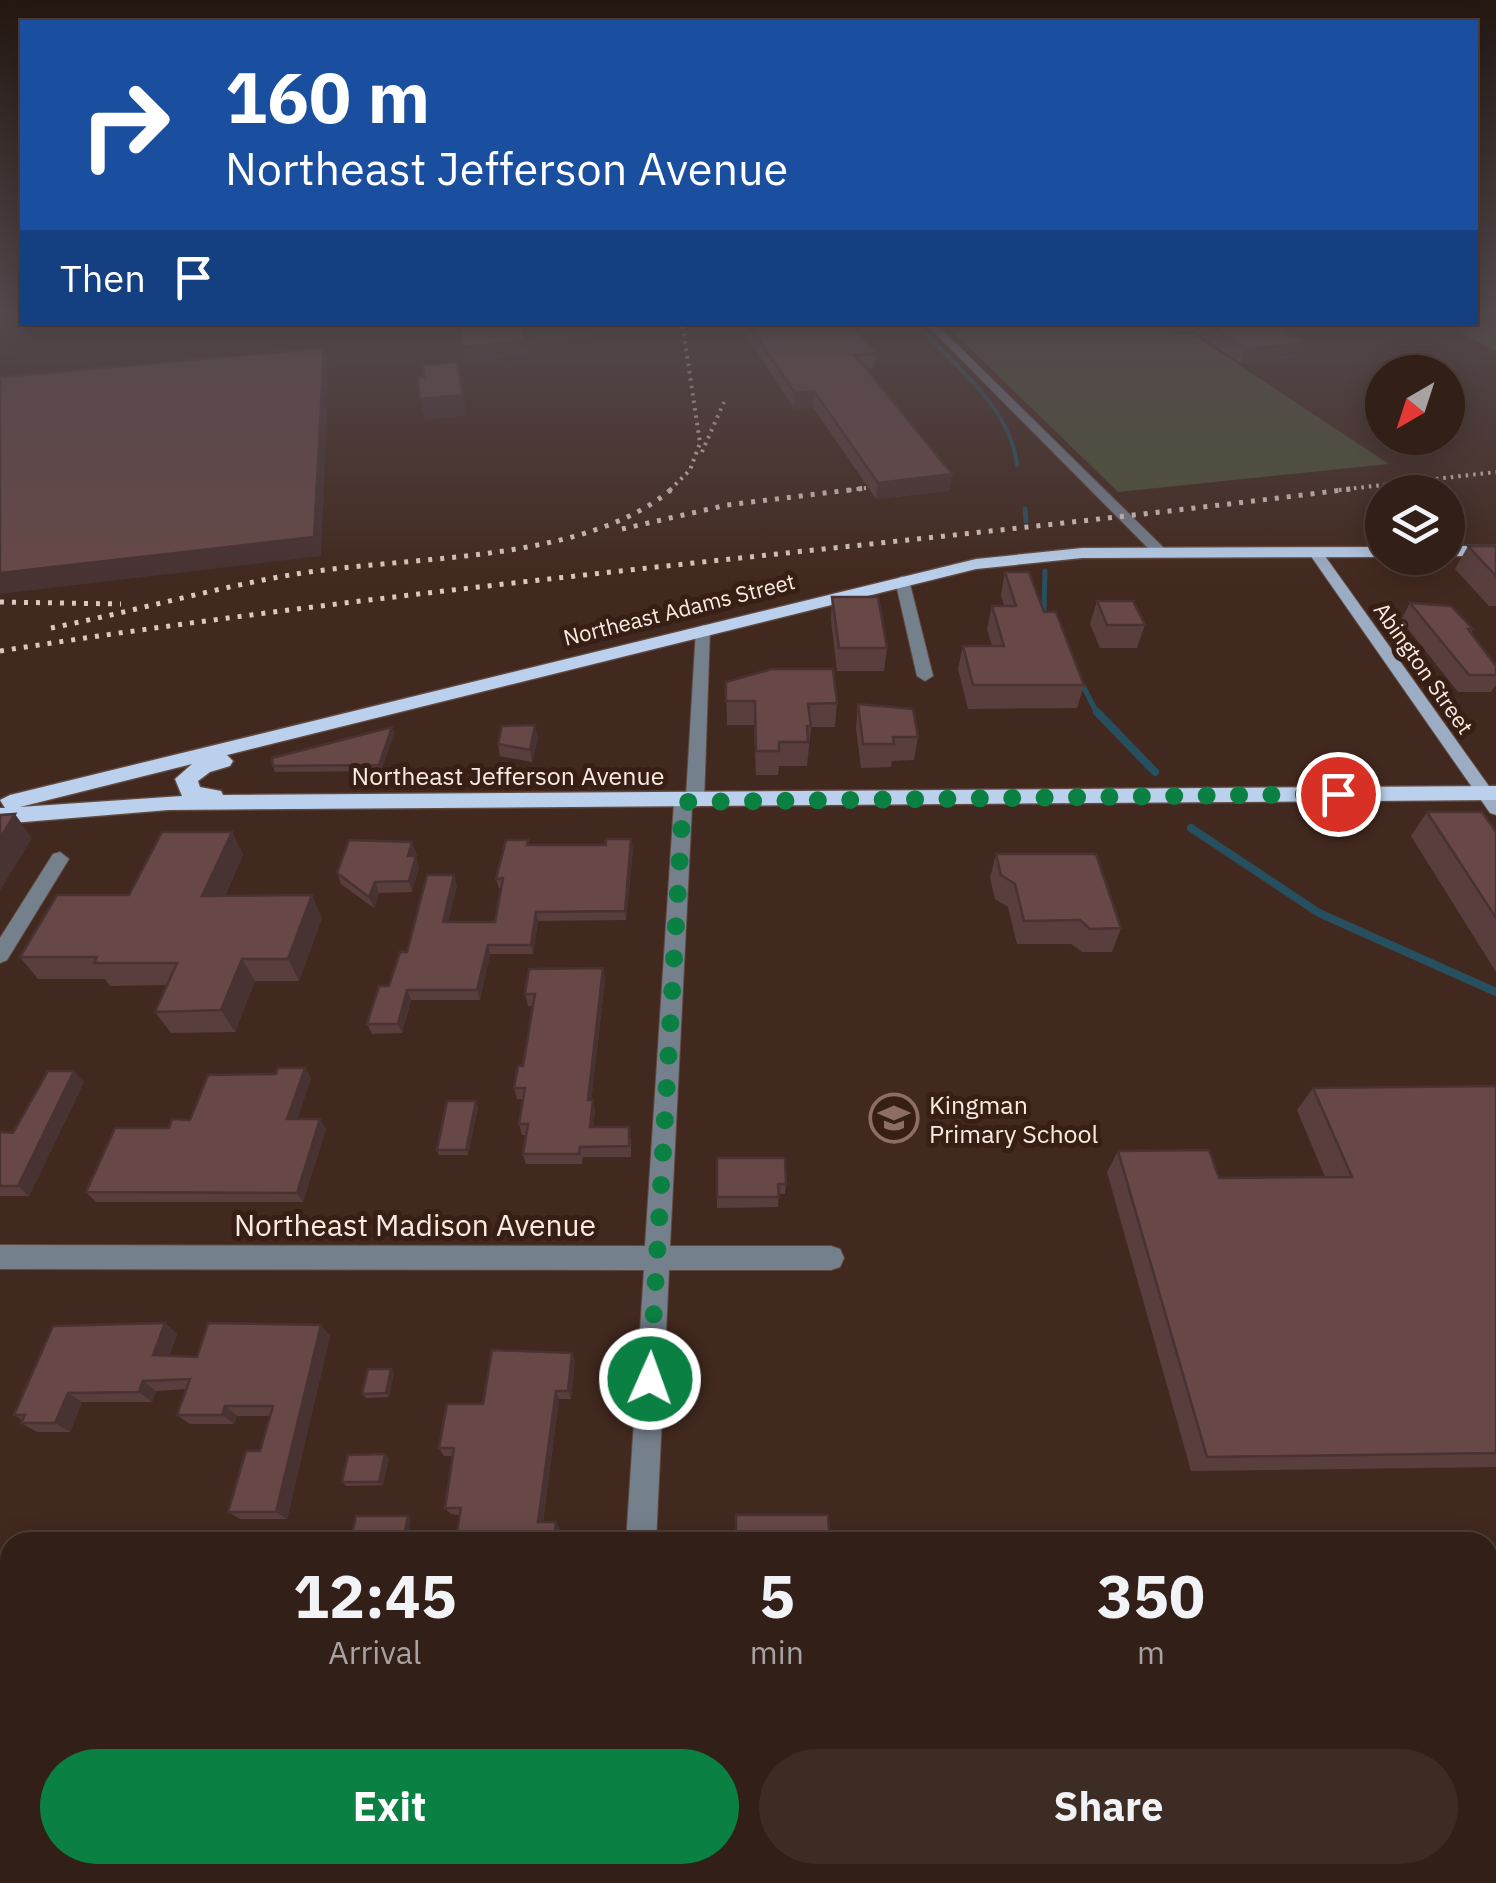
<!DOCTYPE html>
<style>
:root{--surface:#321f17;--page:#3d2c24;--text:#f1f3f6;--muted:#a8a2a1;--line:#4d3d36;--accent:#0b8043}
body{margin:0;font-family:"IBM Plex Sans",sans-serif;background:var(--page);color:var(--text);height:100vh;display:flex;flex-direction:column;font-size:38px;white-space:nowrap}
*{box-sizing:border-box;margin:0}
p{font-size:32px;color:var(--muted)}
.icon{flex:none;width:55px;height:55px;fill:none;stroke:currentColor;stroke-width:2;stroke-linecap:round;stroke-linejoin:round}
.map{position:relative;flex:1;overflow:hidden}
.panel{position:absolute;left:0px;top:1532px;width:1498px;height:352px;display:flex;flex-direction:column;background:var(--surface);border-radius:30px 30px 0 0;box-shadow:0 5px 25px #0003,0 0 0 2px var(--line)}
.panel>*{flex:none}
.banner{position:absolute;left:20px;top:20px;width:1458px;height:305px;border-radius:0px;box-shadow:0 5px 25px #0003,0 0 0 2px var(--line);background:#1a4fa0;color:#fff;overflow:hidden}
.needle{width:65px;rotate:219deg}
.controls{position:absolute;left:1365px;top:355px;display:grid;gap:20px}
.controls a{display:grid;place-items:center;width:100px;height:100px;border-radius:50%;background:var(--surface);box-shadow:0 5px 25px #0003,0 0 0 2px var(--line);font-size:50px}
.pin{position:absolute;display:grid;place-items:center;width:85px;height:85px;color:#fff;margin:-42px;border:5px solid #fff;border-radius:50%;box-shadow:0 2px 10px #0007}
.me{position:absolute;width:110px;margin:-55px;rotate:2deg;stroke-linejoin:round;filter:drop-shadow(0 0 8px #0008)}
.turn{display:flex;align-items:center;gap:35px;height:210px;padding:0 40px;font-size:45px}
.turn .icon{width:130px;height:130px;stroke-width:2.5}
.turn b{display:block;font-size:70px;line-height:85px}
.then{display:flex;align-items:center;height:95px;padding:0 40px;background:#0003;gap:20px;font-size:38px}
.eta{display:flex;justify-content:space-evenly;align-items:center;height:170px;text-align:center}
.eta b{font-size:60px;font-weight:800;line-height:70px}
.button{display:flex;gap:20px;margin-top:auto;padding:20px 40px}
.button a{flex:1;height:115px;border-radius:60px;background:var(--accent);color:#fff;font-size:40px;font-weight:800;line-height:115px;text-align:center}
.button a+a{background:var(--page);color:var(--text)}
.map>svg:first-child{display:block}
.green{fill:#4d5238}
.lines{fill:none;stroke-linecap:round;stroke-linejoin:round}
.stream-far2{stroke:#26505f;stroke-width:4}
.stream-far1{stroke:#26505f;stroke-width:5}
.stream{stroke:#26505f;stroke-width:8}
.street-casing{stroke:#60483e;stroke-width:2}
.secondary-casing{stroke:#60483e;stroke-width:2}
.primary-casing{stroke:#60483e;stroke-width:3}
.street{fill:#75808d;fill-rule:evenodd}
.secondary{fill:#9cadc3;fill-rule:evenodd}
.primary{fill:#bad0ec;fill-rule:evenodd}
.rail-far1{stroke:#dbc8c1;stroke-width:4;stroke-dasharray:2.5 5;stroke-linecap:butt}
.rail{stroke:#dbc8c1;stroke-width:5;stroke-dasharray:4 8;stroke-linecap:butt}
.wall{fill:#593e3d}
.shaded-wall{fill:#483232}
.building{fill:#674847;stroke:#483232;stroke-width:2.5}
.route{stroke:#0b8043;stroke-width:18;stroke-dasharray:0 32.4}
.labels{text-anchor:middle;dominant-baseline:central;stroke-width:10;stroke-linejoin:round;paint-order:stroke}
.far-street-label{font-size:22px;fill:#fbeae3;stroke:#381f16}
.street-label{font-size:25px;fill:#fbeae3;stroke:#381f16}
.poi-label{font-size:25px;fill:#fbeae3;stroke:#381f16;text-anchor:start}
.near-street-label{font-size:30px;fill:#fbeae3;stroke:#381f16}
</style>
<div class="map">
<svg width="1496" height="1883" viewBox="0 0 1496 1883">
<rect width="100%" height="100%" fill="#42291f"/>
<g class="green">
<path d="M1475,316H1496V351L1442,323L1475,322Z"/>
<path d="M944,323H1162L1180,335L1192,334L1389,464L1118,492Z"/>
</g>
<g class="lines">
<path class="stream-far2" d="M914,322C951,362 1011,407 1017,465"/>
<g class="stream-far1">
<path d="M1025,509L1026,521"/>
<path d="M1045,571L1044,611L1048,618"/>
<path d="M1080,680L1098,715"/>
</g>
<g class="stream">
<path d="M1097,712L1155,772"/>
<path d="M1191,828L1319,913L1496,992"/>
</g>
<g class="street-casing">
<g id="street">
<path d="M924,322H934L1166,550V556H1156Z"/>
<path d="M902,576L909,580L933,676L925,681L917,676L895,580Z"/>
<path d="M703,625L710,629L704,802L701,806L692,807L670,1246H831L840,1249L844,1258L840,1267L831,1270H669L656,1542H626L644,1270L0,1269V1245L645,1246L674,802L677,798L686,797L696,629Z"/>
<path d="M60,852L69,859L7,960L0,963V938L53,854Z"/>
<rect x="603" y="1875" width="36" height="8"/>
</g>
</g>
<g class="secondary-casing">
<path id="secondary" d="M1310,549H1320L1496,796V815L1490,813L1308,552Z"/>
</g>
<g class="primary-casing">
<g id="primary">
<rect x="1448" y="546" width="48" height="10"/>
<path d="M1382,547V557L1082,558L976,569L227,755L233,761L230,766L210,772L198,781L200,787L221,791L223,795L1496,786V800L168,810L0,824V808H5L0,800L10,795L976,559L1082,548ZM192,764L175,779L182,796L20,807Z"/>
</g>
</g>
<use href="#street" class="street"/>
<use href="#secondary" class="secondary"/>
<use href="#primary" class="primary"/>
<g class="rail-far1">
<path d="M702,452L724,402"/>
<path d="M670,490L690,470L700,443L682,322"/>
<path d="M849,490L866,488"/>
<path d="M1339,490L1496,472"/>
</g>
<g class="rail">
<path d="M622,529L727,505L866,488"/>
<path d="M0,602L121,604"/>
<path d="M51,628C131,612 210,589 290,575C403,555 583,565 673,488"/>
<path d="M0,651C451,580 906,546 1358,488"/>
</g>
</g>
<g class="wall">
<path d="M738,322H848L876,353L874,368L866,369L952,474L949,491L876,499L813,407L794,409Z"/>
<path d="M1185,322H1274L1307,343L1302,357L1240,363L1184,324Z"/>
<path d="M1468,546H1496V606H1489L1455,569Z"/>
<path d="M1005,572L1044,612L1084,685L1077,708L968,709L958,669L963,646H992L987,629L992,606H1004L1001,595Z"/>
<path d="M832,597L887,648L884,671H837L831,620Z"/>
<path d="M1097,601L1145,625L1137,648H1100L1090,624Z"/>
<path d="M1410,603L1473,629L1471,633L1496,666V685L1491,692H1458L1401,620Z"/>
<path d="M726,682L837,703L835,727H811L807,766H779L778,775H756L754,725H727Z"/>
<path d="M858,704L918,737L914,760L892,761L891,767L861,768L856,728Z"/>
<path d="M392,727L394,733L381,771L275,772L273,766Z"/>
<path d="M538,738L532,762L500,756L498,744Z"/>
<path d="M1427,812L1496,832V972L1411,836Z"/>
<path d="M232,832L243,855L225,896L322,918L299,981H255L235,1032L171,1033L155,1012L167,985L110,986L105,979H38L20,957L129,895Z"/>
<path d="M412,842L416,853L415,856L419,867L412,892L379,893L374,908L341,884L337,873Z"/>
<path d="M529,845L633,848L626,920L538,921L533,954H490L480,1000H411L402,1033L372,1034L367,1024L407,952L457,885L448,922H495L501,888H499L496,879Z"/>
<path d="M996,854L1121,928L1112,952H1082L1071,944H1017L1008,907L995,899L990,878Z"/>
<path d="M605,980L591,1100H593L595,1111L593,1127L631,1138V1157H583L582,1164H526L523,1154L526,1135H522L519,1124L523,1099H517L514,1088L523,1066L533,1006H528L525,994Z"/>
<path d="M305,1068L311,1078L297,1119H320L326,1129L303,1202H96L86,1192L169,1128L190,1120L276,1074Z"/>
<path d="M84,1082L29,1196H0V1132L13,1133Z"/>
<path d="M1496,1086V1467L1191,1471L1107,1172L1118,1151L1219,1178L1325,1177L1297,1110L1313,1088Z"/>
<path d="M478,1107L468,1155H439L437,1150Z"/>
<path d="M717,1158L786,1184L785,1194H779L778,1207L717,1208Z"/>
<path d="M165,1323L177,1334L169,1356L197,1357L321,1325L330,1336L287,1519H240L228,1512L260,1451L270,1416H237L234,1424H190L177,1415L186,1389L156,1391L152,1402H82L70,1432H37L21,1423L23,1420L14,1415Z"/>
<path d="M575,1361L571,1399H559L543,1522L560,1528L451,1514L445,1508L453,1456H444L439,1448L483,1404Z"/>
<path d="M394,1373L389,1397L366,1398L362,1394Z"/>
<path d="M389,1458L383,1485L346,1486L342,1482Z"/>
</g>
<g class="shaded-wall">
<path d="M588,323L590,338L527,343L529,355L466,361L463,347L523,329Z"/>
<path d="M1307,343L1302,357L1240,363L1245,349Z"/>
<path d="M324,348L329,365L321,556L0,594V573Z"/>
<path d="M457,362L467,415L425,420L420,399Z"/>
<path d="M814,391L813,407L794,409L795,393Z"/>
<path d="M952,474L949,491L876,499L878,483Z"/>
<path d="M535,725L538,738L532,762L530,750Z"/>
<path d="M392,727L394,733L381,771L379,765Z"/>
<path d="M15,814L32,838L0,891V838Z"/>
<path d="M232,832L243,855L215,919L202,896Z"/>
<path d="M631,839L633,848L626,920L625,911Z"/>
<path d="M412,842L416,853L412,867L408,856Z"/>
<path d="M416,856L419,867L412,892L409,881Z"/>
<path d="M454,875L457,885L446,932L443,922Z"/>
<path d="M375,882L379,893L374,908L369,897Z"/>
<path d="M312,895L322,918L299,981L288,959Z"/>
<path d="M536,912L538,921L533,954L531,945Z"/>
<path d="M488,945L490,954L480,1000L477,990Z"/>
<path d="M242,959L255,981L235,1032L221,1010Z"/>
<path d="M603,968L605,980L590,1111L588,1100Z"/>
<path d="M407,990L411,1000L402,1033L398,1024Z"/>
<path d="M305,1068L311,1078L294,1129L287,1119Z"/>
<path d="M74,1071L84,1082L29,1196L18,1186Z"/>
<path d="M593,1100L595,1111L592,1138L590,1127Z"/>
<path d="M476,1101L478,1107L468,1155L466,1150Z"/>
<path d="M320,1119L326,1129L303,1202L297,1193Z"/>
<path d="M165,1323L177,1334L165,1365L153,1355Z"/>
<path d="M321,1325L330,1336L287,1519L276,1512Z"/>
<path d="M572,1353L575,1361L571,1399L568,1391Z"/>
<path d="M391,1369L394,1373L389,1397L386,1393Z"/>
<path d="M143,1381L156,1391L152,1402L139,1392Z"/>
<path d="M556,1391L559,1399L542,1528L538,1522Z"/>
<path d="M68,1393L82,1402L70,1432L55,1423Z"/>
<path d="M225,1406L237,1416L234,1424L222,1415Z"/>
<path d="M385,1454L389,1458L383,1485L379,1482Z"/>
<path d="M408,1516L411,1519L407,1542H403Z"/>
<path d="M556,1522L560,1528L559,1542H554Z"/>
<path d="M5,1603L10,1605V1611L2,1608Z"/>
<path d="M28,1875H36L34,1883H25Z"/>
<path d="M496,1875H501L500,1883H495Z"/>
</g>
<g class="building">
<path d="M459,322H588V323L523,329L527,341L463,347Z"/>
<path d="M747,322H848L876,353L855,355L952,474L878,483L814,391L795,393Z"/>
<path d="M1205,322H1274L1307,343L1245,349Z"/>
<path d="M324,348L314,537L0,573V377Z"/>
<path d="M457,362L463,395L420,399L418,377H424L423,365Z"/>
<path d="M1468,546H1496V576Z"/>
<path d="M1005,572H1029L1044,612H1056L1084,685H973L963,646H1004L992,606H1016Z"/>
<path d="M832,597H878L887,648H839Z"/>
<path d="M1097,601H1133L1145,625H1107Z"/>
<path d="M1410,603L1451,606L1473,629H1468L1496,666V675H1469Z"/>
<path d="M772,669H833L837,703L808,704L811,726H807L808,742H779V751H756L755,701H726V682Z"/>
<path d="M858,704L913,709L918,737H893L894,744H863Z"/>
<path d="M535,725L530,750L498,744L502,726Z"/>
<path d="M392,727L379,765L273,766L272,758Z"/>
<path d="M1427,812H1482L1496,832V918Z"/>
<path d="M15,814L0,838V815Z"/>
<path d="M162,832H232L202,896L312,895L288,959H242L221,1010L155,1012L177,963H94L97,957H20L57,895H129Z"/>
<path d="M606,839H631L625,911L536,912L531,945H488L477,990H407L398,1024H367L379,986H389L400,952H407L427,875H454L443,922H495L503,878L496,879L506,840H528L527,845H606Z"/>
<path d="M349,840L412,842L408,856H416L409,881L375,882L369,897L337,873Z"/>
<path d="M996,854H1096L1121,928L1090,929L1080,920L1024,921L1015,884L1001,875Z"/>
<path d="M603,968L588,1100H593L590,1127H629V1146L580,1147L579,1154H523L528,1124H519L525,1088H514L518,1066H523L535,994H525L529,969Z"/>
<path d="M278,1068H305L287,1119H320L297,1193L86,1192L115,1128H169L172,1119L190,1120L208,1075L276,1074Z"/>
<path d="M48,1071H74L18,1186H0V1132L13,1133Z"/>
<path d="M1496,1086V1453L1207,1457L1118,1151L1209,1150L1219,1178L1352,1177L1313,1088Z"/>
<path d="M447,1101H476L466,1150H437Z"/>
<path d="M717,1158H785L786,1184H778L779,1197H717Z"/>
<path d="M165,1323L153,1355L197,1357L208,1323L321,1325L276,1512H228L246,1451H260L273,1406H225L222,1415H177L190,1379L143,1381L139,1392L68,1393L55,1423H21L25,1415H14L53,1326Z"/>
<path d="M492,1350L572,1353L568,1391H556L538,1522H556L554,1542H455L461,1508H445L454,1448H439L447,1404H483Z"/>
<path d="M368,1369H391L386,1393L362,1394Z"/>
<path d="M385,1454L379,1482H342L348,1455Z"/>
<path d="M736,1515H828L830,1542H729V1534H736Z"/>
<path d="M356,1516H408L403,1542H350Z"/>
<path d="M0,1557H10V1603H5L2,1608H0Z"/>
<path d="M10,1818V1875H28L25,1883H0V1847Z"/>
<path d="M473,1875H496L495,1883H472Z"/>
<rect x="708" y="1875" width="87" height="8"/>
</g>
<linearGradient id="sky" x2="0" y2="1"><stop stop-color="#241711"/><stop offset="0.54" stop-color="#54494d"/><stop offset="1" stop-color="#54494d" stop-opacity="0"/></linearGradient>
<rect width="1496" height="580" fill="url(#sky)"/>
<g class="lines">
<path class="route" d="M650,1379L683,802L1338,794"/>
</g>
<defs>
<g id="school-ring" transform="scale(2.5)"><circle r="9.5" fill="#381f16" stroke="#8d6e63" stroke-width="1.5"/><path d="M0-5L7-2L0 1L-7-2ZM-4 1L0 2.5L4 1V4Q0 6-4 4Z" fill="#8d6e63"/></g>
</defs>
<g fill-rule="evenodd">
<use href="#school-ring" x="894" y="1118"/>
</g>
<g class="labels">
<g class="far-street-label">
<text transform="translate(679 609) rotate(-14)">Northeast Adams Street</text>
<text transform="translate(1424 668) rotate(55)">Abington Street</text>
</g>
<g class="street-label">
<text x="508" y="775">Northeast Jefferson Avenue</text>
</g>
<g class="poi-label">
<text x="929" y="1104">Kingman<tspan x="929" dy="29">Primary School</tspan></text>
</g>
<g class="near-street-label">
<text x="415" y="1224">Northeast Madison Avenue</text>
</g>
</g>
</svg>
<div class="controls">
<a><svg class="needle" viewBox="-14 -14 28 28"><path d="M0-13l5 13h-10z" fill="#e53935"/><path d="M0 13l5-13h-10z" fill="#a8a2a1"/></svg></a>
<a><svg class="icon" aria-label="layers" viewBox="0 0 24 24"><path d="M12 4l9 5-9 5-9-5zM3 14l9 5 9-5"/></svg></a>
</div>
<div class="pin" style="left:1338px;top:794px;background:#d93025"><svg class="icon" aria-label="arrive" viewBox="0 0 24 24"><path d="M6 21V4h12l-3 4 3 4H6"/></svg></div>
<svg class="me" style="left:650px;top:1379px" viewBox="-20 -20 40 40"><circle r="17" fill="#0b8043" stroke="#fff" stroke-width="3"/><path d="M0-11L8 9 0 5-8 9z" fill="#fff"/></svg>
<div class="banner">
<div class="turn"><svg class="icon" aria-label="right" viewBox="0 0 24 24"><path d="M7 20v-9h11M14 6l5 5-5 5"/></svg><div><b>160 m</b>Northeast Jefferson Avenue</div></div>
<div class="then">Then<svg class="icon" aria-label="arrive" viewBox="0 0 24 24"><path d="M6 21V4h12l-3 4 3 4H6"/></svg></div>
</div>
<section class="panel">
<div class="eta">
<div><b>12:45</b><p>Arrival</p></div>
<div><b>5</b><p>min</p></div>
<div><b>350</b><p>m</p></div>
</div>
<div class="button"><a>Exit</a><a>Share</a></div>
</section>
</div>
